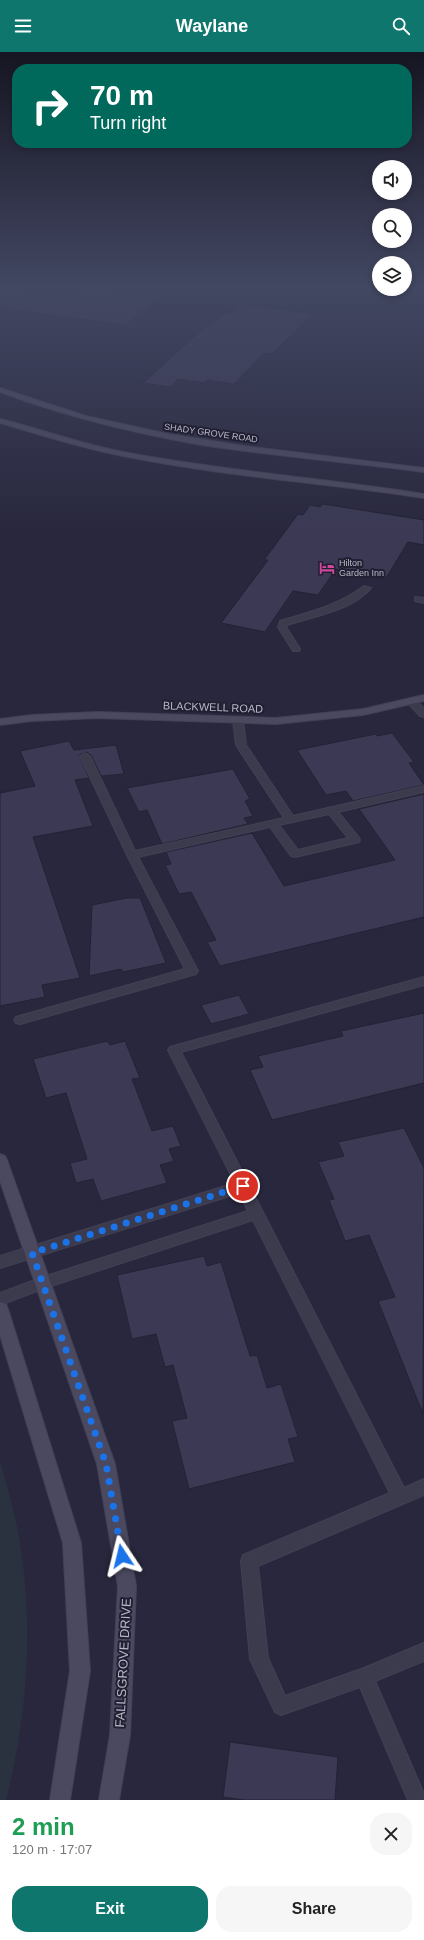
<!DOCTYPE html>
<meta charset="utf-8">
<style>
:root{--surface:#fff;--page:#f6f6f6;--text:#222;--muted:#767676;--accent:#0f766e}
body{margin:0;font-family:Arial,sans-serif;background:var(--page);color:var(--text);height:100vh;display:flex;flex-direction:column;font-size:15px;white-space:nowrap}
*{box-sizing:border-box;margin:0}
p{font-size:13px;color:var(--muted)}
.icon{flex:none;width:22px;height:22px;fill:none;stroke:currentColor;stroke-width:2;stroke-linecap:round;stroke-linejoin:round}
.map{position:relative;height:1748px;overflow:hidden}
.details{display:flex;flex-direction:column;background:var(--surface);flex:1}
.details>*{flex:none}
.banner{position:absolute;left:12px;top:12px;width:400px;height:84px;border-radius:16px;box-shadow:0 2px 6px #0003;background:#00695c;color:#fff;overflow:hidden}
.controls{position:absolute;left:372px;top:108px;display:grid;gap:8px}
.controls a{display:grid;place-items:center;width:40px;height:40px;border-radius:50%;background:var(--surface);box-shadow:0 2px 6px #0003;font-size:20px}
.pin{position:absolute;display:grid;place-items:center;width:34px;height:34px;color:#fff;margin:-17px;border:2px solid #fff;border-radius:50%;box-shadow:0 1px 4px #0007}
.me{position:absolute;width:44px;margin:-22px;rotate:350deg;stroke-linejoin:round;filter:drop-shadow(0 0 3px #0008)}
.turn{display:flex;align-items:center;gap:14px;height:84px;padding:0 12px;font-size:18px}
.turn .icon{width:52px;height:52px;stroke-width:2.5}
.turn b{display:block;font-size:28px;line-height:34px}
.round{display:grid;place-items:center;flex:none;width:42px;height:42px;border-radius:16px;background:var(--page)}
.summary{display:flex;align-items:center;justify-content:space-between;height:68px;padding:0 12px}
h1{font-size:24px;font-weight:700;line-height:30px;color:#1e9e55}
.primary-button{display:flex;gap:8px;margin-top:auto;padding:8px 12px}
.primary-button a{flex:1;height:46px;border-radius:16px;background:var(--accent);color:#fff;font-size:16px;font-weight:700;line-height:46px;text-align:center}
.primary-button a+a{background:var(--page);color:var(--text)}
header{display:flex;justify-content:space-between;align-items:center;height:52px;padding:0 12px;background:var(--accent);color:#fff;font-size:18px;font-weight:700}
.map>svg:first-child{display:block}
.green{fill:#29323e}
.building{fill:#3b3953;stroke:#232235}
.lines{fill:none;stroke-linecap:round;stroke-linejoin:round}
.lane-casing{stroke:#424154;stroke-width:2}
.street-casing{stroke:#424154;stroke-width:2}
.secondary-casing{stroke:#424154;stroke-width:2}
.lane{fill:#3c3b4e;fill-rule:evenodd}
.street{fill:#3c3b4e;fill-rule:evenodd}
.secondary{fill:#4b4960;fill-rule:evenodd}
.route{stroke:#1a73e8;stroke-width:7;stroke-dasharray:0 12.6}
.labels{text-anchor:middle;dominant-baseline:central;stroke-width:4;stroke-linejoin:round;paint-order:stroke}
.far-street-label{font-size:9px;fill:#b8b7c8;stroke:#212033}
.far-poi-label{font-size:9px;fill:#b8b7c8;stroke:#212033;text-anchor:start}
.street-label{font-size:11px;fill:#b8b7c8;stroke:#212033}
.near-street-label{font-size:13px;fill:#b8b7c8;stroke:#212033}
</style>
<header><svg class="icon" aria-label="menu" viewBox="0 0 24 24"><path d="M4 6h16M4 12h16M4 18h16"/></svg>Waylane<svg class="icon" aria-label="search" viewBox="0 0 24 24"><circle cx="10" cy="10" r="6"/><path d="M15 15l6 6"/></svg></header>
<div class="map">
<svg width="424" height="1748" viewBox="0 0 424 1748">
<rect width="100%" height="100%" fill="#28273d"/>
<path class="green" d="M0,1409C8,1437 16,1464 20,1492C34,1576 27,1666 6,1748H0Z"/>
<g class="building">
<path d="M0,236L73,246L86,236L159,246L125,273L0,256Z"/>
<path d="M240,252L312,262L272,302L264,301L234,332L208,328L205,331L178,327L170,335L143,331L206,274L209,275L225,260L231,261Z"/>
<path d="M323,452L424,468V493L408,490L386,526L336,517L318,543L293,539L265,580L221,571L268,508H264L298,462L303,463L310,453L320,455Z"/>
<path d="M392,681L414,710L409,711L424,733L353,749L346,739L326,743L297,698L376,682L377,684Z"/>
<path d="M69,689L74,698L116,693L124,722L101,724L91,703L86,700L79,703L89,726L75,728L93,774L33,785L80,926L42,933L45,945L0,954V741L35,734L20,699Z"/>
<path d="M233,717L250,747L245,749L253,764L244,766L248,772L162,792L147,758L139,760L127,736Z"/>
<path d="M424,742V865L220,914L207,890L216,888L191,840L179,842L165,813L171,812L166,800L252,781L284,834L395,808L359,757Z"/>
<path d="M127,846H140L166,911L123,920L121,917L89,924L92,853Z"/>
<path d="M239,943L249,962L211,972L201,953Z"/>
<path d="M424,961V1031L272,1068L250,1018L263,1015L258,1004L343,984L341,979Z"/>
<path d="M107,989L110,993L125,989L140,1026L132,1027L152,1079L173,1074L181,1094L169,1097L174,1109L160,1113L167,1131L101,1149L93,1127L76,1131L70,1111L87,1107L66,1041L46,1046L33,1007Z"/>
<path d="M404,1076L424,1116L423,1362L378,1249L395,1245L369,1183L345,1189L329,1148L334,1147L318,1110L344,1104L338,1090Z"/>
<path d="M204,1204L207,1214L221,1210L250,1304L257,1303L267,1336L281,1332L298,1385L288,1387L295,1410L189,1437L172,1369L187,1366L173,1313L165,1315L156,1282L132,1287L117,1223Z"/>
<path d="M230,1690L338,1705L335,1748H244L223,1745Z"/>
</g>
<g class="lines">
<g class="lane-casing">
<g id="lane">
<path d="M201,234H208L201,240H197Z"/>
<path d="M364,534L371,536C351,559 314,564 287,573L286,575L300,597L299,599H293L278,575L280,569C310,560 339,553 364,534Z"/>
<path d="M415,545L424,546V551L415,549Z"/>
<path d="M238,665L243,668L246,693L293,764L424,734V740L338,760L359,786L360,788L359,790L295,805L291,804L270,775L138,805L198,919L196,922L20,972L16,971L14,968L16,965L185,917L127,803L80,704L85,701L90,704L135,799L284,766L236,693L233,668ZM329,762L348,786L298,798L279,773Z"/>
<path d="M424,925V933L181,1000L404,1436L424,1427V1443L258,1514L268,1606L285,1644L364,1616L424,1591V1609L375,1629L424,1742V1748H408L360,1635L281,1663L275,1660L250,1607L241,1509L243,1503L390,1441L253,1168L45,1236L0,1253V1241L43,1225L248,1159L239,1141L0,1216V1204L235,1131L168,998L170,995Z"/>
</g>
</g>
<g class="street-casing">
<path id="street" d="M412,647L415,648L424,656V665L420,664L407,650Z"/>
</g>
<g class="secondary-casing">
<g id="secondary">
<path d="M0,336L86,364L168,382L251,395L424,416V420C348,410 271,404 196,392C129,380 64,364 0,340Z"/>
<path d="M0,367C41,377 81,392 123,400C223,419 324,426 424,442V446C324,431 223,424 123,404C81,396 41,383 0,371Z"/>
<path d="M424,643V649L363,663L276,672L97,666L32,669L0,673V667L32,663L97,660L276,666L363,657Z"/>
<path d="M0,1102L5,1104L7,1108L115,1412L136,1534L130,1683L119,1748H99L110,1683L118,1534L97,1412L0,1129Z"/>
<path d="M0,1250L6,1252L8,1257L81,1491L90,1619L70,1748H50L70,1619L63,1491L0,1283Z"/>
</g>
</g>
<use href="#lane" class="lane"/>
<use href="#street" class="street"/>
<use href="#secondary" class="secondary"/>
</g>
<linearGradient id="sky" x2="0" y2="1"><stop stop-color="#161522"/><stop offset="0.49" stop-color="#424762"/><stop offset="1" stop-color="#424762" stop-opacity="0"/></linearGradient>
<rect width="424" height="479" fill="url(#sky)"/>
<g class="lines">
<path class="route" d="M122,1504L106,1412L32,1201L243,1134"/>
</g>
<defs>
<g id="hotel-bare" transform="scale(1.2)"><path d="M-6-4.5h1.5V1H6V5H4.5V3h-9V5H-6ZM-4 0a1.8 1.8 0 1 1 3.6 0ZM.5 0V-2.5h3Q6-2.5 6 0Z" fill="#d1479c" stroke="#212033" stroke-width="2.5" paint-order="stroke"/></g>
</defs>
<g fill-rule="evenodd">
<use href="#hotel-bare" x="327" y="516"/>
</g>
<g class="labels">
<g class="far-street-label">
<text transform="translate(211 381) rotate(8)">SHADY GROVE ROAD</text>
</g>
<g class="far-poi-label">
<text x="339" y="511">Hilton<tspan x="339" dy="10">Garden Inn</tspan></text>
</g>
<g class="street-label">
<text transform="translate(213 655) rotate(2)">BLACKWELL ROAD</text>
</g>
<g class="near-street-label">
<text transform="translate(123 1611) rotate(-87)">FALLSGROVE DRIVE</text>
</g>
</g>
</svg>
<div class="controls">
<a><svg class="icon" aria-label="sound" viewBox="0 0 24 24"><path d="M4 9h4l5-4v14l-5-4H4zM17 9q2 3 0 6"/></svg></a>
<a><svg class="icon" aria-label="search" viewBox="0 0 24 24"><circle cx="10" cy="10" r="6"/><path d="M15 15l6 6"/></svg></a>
<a><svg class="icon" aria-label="layers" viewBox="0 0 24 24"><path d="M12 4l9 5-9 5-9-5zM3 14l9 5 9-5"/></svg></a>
</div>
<div class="pin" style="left:243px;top:1134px;background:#d93025"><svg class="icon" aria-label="arrive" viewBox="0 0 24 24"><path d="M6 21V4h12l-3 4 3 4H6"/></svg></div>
<svg class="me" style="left:122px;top:1504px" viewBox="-20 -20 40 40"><path d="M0-17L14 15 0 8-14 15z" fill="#1a73e8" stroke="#fff" stroke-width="4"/></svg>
<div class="banner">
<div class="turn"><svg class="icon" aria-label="right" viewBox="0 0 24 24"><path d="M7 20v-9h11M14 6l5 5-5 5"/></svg><div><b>70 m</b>Turn right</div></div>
</div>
</div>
<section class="details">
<div class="summary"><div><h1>2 min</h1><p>120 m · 17:07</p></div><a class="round"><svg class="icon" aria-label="close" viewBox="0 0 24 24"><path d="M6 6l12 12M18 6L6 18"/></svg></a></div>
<div class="primary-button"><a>Exit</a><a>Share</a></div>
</section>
